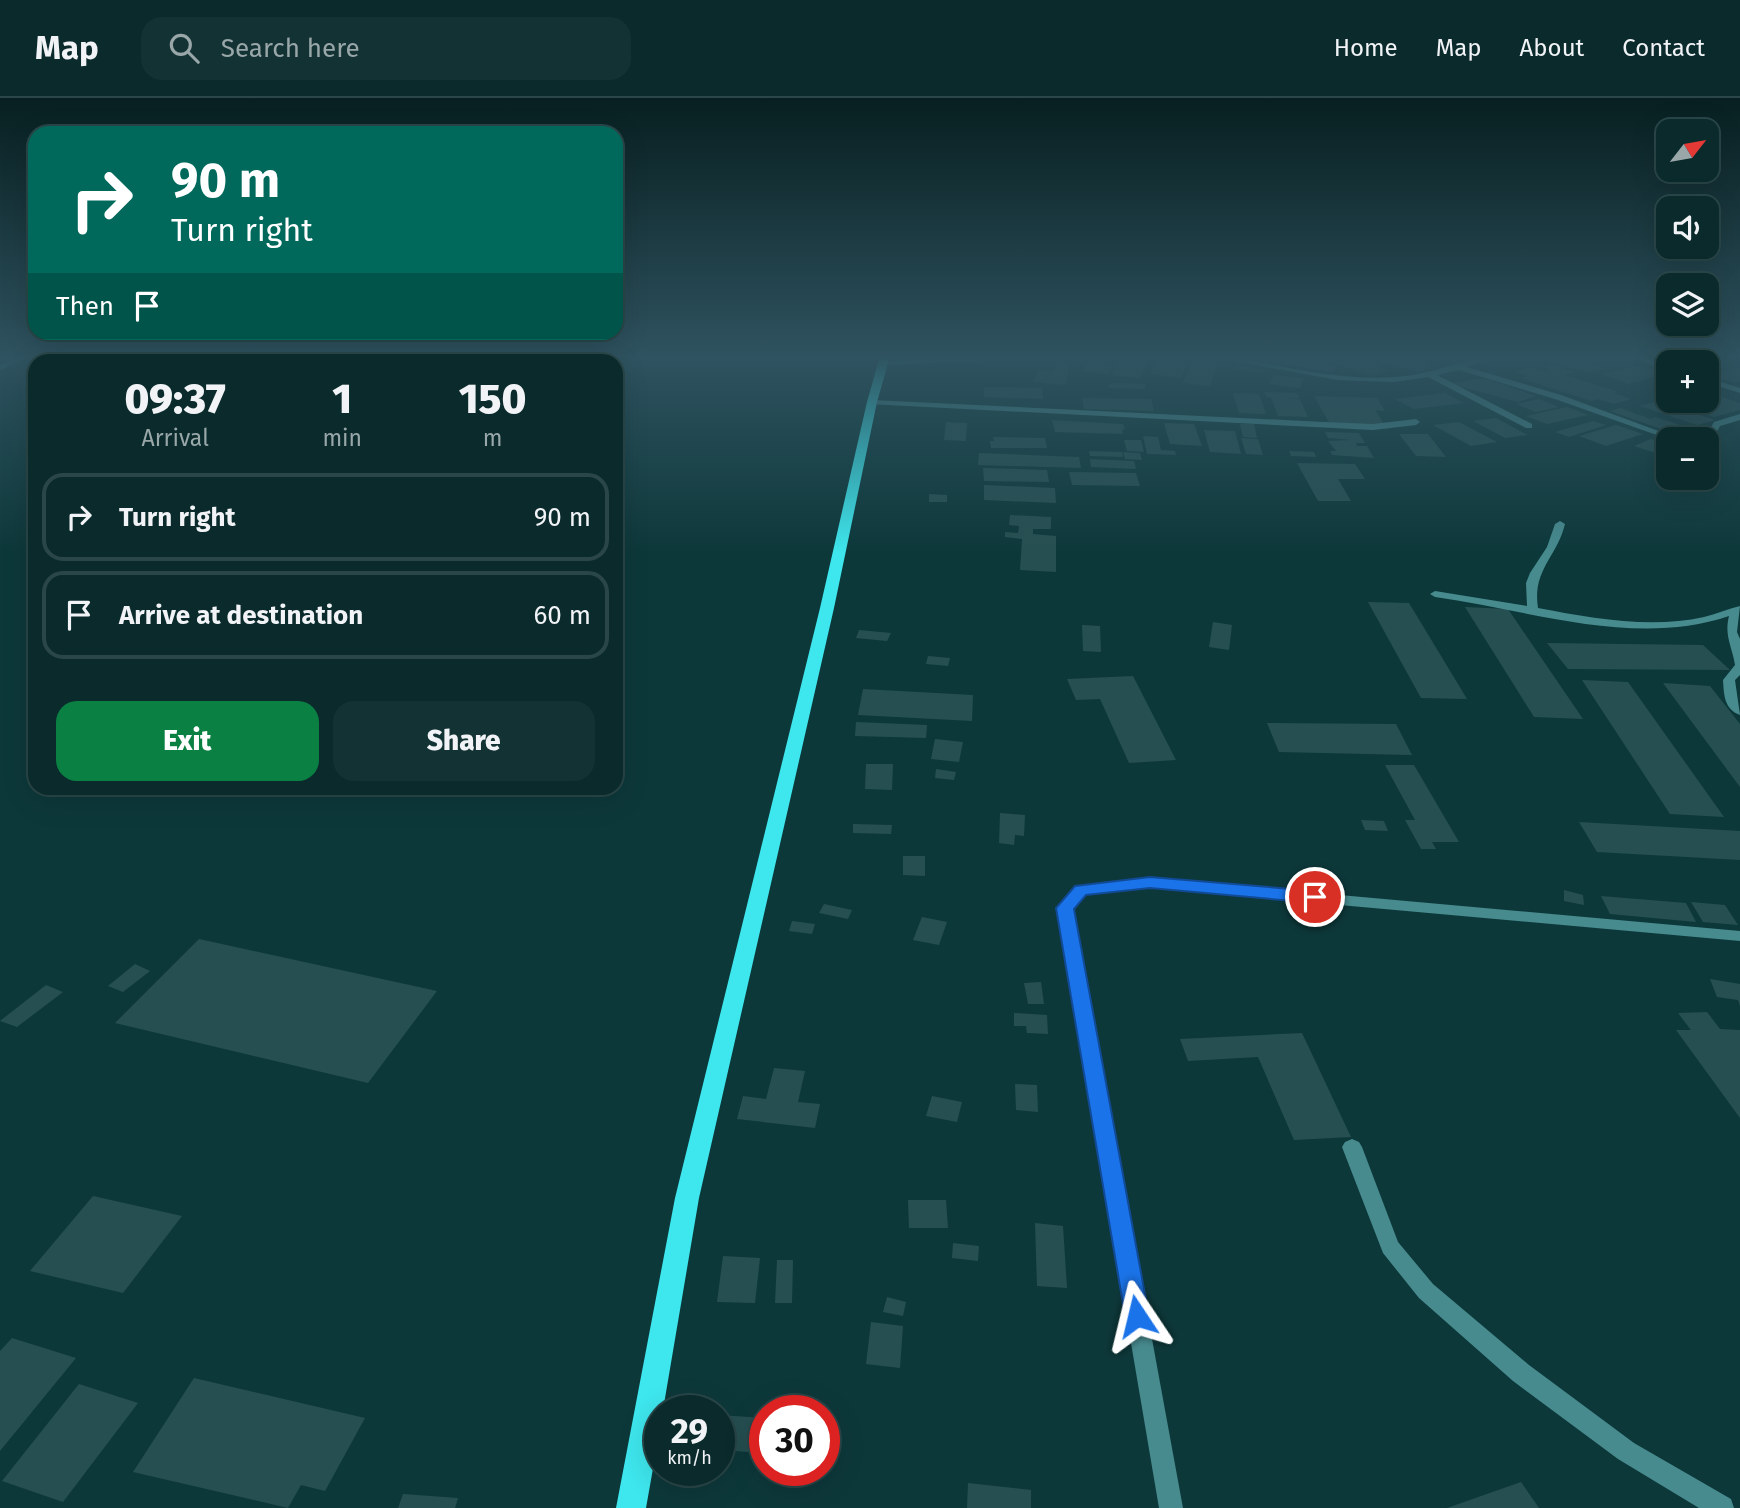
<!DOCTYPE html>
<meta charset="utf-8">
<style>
:root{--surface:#0a2a2c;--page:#133234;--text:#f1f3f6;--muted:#99a7a9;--line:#2a4648;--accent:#0b8043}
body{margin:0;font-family:"Fira Sans",sans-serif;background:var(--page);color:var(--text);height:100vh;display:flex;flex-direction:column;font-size:26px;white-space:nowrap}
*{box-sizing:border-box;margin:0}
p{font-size:23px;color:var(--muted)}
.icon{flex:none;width:38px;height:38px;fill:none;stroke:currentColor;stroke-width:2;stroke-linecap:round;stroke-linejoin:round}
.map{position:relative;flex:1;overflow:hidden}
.side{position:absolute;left:28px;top:256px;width:595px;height:441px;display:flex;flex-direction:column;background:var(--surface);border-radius:21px;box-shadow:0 7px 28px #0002,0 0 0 2px var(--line)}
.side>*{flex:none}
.guide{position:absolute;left:28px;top:28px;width:595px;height:214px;border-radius:21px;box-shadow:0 7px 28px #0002,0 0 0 2px var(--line);background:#00695c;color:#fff;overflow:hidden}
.needle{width:46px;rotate:59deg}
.fabs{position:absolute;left:1656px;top:21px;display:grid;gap:14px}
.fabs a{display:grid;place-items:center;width:63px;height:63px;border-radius:14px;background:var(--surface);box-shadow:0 7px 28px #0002,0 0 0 2px var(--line);font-size:35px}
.speed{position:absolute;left:644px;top:1297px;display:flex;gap:14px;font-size:35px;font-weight:700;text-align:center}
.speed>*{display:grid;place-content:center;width:91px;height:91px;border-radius:50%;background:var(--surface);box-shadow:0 7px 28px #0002,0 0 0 2px var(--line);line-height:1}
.speed small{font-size:18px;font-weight:400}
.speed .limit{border:10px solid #d22;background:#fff;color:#111}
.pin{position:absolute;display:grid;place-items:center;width:60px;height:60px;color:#fff;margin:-30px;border:4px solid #fff;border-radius:50%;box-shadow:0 2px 7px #0007}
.me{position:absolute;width:77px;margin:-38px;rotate:350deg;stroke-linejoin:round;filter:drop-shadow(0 0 5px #0008)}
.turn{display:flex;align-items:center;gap:24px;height:147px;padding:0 28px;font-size:32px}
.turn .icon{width:91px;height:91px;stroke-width:2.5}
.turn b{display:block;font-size:49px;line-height:60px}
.then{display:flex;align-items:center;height:66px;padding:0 28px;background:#0003;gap:14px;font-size:26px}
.eta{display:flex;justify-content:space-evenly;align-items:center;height:119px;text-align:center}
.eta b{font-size:42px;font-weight:800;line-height:49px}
.action{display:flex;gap:14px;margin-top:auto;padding:14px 28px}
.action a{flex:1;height:80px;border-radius:21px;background:var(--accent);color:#fff;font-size:28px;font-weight:800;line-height:80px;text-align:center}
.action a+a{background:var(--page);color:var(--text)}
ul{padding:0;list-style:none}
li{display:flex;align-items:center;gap:21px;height:88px;margin:0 14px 10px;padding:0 14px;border:4px solid var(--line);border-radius:21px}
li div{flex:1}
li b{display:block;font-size:26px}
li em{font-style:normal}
header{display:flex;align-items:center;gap:42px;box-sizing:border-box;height:98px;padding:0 35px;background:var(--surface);border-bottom:2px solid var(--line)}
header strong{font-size:33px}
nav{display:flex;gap:38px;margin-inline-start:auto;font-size:24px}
.search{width:490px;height:63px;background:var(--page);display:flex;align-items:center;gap:18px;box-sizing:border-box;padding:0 24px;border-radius:21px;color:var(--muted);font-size:26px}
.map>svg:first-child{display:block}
.building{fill:#264f51}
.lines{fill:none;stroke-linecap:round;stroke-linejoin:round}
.lane{fill:#478b8f;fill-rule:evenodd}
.street{fill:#478b8f;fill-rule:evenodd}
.primary{fill:#3ee6ed;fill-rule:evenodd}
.route{fill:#1a73e8;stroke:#114b97;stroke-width:2}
</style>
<header>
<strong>Map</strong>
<div class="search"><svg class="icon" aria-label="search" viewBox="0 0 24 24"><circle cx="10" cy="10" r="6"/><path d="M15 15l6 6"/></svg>Search here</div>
<nav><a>Home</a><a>Map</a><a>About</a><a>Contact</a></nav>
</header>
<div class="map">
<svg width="1740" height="1410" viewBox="0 0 1740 1410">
<rect width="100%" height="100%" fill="#0d383a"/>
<g class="building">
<path d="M216,258H268L259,262H207Z"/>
<path d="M1405,258L1428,266L1424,267L1433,270L1419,274L1382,264Z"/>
<path d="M1449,258L1456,260L1439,265L1417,259Z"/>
<path d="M1661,258H1716V260L1677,264Z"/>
<path d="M1121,259L1149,262L1140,280L1111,277Z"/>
<path d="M1284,259L1338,268L1332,274L1277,265Z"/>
<path d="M1535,259H1569L1607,270L1589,275Z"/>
<path d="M1353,260L1381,267L1376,268L1389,273L1370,278L1333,265Z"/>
<path d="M1158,261L1188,265L1181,280L1150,276Z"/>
<path d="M1087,265L1113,268L1109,276L1082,273Z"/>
<path d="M1191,265L1217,267L1210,288L1183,285Z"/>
<path d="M1056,266L1070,267L1065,287L1033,284L1038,272L1054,273Z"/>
<path d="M1236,267L1264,271L1262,275L1234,271Z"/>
<path d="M1554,267L1576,274L1565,277L1619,294L1613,295L1631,301L1614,306L1598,301L1591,303L1520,280L1528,278L1515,274L1530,269L1544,274L1551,271L1544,269Z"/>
<path d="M1635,268L1667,275L1628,286L1602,276Z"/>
<path d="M1740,269V284L1735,285L1708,277Z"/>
<path d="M1274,277L1304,280L1300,290L1270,286Z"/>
<path d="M1475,281H1486L1536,298L1518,304L1450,286Z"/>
<path d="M1116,285L1145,286V291L1109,290V286Z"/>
<path d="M984,289L1042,290L1043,301L984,299Z"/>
<path d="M1264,294L1297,295L1300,300H1283L1300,301L1308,319L1278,318L1271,299H1267Z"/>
<path d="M1233,295L1259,296L1266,316L1239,315Z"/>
<path d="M1445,295L1464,305L1414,311L1395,301Z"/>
<path d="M1314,298L1377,300L1385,313L1375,312L1384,326H1330Z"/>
<path d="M1722,299L1740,305V312L1714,319L1684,309Z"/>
<path d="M1082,300L1151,301L1154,313L1084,311Z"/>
<path d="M1539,301L1559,309L1535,314L1516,306Z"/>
<path d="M1657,303L1715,322L1697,327L1640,308Z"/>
<path d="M1567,309L1588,317L1547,326L1526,318Z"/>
<path d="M1620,310L1651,321L1655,319L1702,334L1687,340L1610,313Z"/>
<path d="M1496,320L1528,337L1505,340L1473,323Z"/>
<path d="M1052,322L1123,326L1125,332L1122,331L1123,336L1055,334Z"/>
<path d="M1593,323L1606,327L1569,339L1555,334Z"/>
<path d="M946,324L967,325L966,343L944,342Z"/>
<path d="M1459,324L1497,344L1471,348L1433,327Z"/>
<path d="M1164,325L1194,326L1202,348L1170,346Z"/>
<path d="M1240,326H1254L1257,340L1243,339Z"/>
<path d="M1616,327L1643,336L1606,348L1579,338Z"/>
<path d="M1204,332L1235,333L1241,356L1210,354Z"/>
<path d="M1325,334L1359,335L1365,345H1356L1357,348H1367L1374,360L1332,357L1330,353H1336L1328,343L1351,342L1328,340Z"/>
<path d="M1399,336H1428L1446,359L1416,358Z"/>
<path d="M1143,338L1158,339L1161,352L1175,353L1176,357L1147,356Z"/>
<path d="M993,339L1045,340L1047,350H991L990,343H994Z"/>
<path d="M1241,340L1258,341L1263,357L1246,356Z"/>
<path d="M1651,341L1668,346V359L1634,348Z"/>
<path d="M1124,342H1141L1144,354L1127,353Z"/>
<path d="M1089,353L1122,354L1123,359L1090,358Z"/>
<path d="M1289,353L1314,354L1316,359L1291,358Z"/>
<path d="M1123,354L1140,355L1142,362L1125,361Z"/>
<path d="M979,355L1079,359L1081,370L978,367Z"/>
<path d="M1090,361L1134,363L1136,371L1091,369Z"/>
<path d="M1297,365L1355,366L1365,381H1338L1351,403H1318Z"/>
<path d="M983,370L1047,372L1049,384L984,383Z"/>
<path d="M1069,374L1136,375L1140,388L1072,387Z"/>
<path d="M984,387L1055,390L1056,405L984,402Z"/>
<path d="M929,396L947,397V404H929Z"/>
<path d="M1010,417L1051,419V431H1033V436L1056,438V474L1020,472L1022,441L1005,439V434L1018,435L1019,428L1009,427Z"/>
<path d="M1368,504L1409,505L1467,601L1421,600Z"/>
<path d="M1465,509L1508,511L1583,621L1534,619Z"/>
<path d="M1213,524L1232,527L1229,552L1209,549Z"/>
<path d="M1082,527L1100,528L1101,554L1083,553Z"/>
<path d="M859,532L891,535L887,543L856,540Z"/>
<path d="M1547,545L1703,547L1730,572L1568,571Z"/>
<path d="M928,558L950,560L948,568L926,566Z"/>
<path d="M1133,578L1176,662L1129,665L1100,601L1076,602L1067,581Z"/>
<path d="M1582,582L1628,584L1724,719L1670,716Z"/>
<path d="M1663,585L1710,588L1740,626V689Z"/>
<path d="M863,591L973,597L972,623L858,617Z"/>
<path d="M856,624L927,627L926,640L855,638Z"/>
<path d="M1267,625L1396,626L1412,657L1279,654Z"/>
<path d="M935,641L963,644L959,664L931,661Z"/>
<path d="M866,666H893L892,692L865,691Z"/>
<path d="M1385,667H1414L1459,744H1432L1436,751H1421L1405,722H1415Z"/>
<path d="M936,671L956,674L954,682L935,680Z"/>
<path d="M1000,715L1025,717L1024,738L1015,737L1014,747L999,745Z"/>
<path d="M1361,722L1384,723L1388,733L1365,732Z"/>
<path d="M1579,724L1740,733V762L1597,754Z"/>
<path d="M853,726L892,727L891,736L853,735Z"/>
<path d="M903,758H925V778L903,777Z"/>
<path d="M1564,792L1583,797L1584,807L1564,803Z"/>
<path d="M1601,798L1686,805L1696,824L1610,816Z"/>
<path d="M1691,804L1725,807L1738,827L1703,824Z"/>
<path d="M824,806L852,812L848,821L819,815Z"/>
<path d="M922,819L947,824L939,847L913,842Z"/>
<path d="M792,823L815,826L812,836L789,833Z"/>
<path d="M199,841L437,893L368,985L115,925Z"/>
<path d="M135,866L150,873L123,894L108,888Z"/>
<path d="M1710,881L1740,886V908L1738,902L1717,899Z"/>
<path d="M1041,884L1044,906H1028L1024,885Z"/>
<path d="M46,887L63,894L17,929L0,923Z"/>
<path d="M1707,914L1720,931L1740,932V1020L1676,932H1691L1678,915Z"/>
<path d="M1014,915L1047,917L1048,936L1027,935L1026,928H1014Z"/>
<path d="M1302,935L1351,1039L1294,1042L1258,959L1188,963L1180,941Z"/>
<path d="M774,970L805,973L798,1004L820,1006L815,1030L737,1021L743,998L766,1001Z"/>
<path d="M1015,986L1037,987L1038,1014L1016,1012Z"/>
<path d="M932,998L962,1004L957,1024L926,1018Z"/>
<path d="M93,1098L182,1118L123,1195L30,1173Z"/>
<path d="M908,1102H946L948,1130H909Z"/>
<path d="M1035,1125L1063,1128L1067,1190L1037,1188Z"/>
<path d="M953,1145L979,1148L978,1163L952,1160Z"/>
<path d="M723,1158L760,1160L755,1205L717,1204Z"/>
<path d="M777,1162H793L792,1205H775Z"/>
<path d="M887,1199L906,1204L903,1218L883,1214Z"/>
<path d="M871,1224L903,1228L900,1270L866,1266Z"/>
<path d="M12,1240L76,1260L0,1353V1253Z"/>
<path d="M194,1280L365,1320L325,1393L301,1387L288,1410L133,1374Z"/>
<path d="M79,1286L138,1305L63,1404L2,1383Z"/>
<path d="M719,1317L765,1320V1355L719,1352Z"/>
<path d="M1521,1384L1539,1410H1447Z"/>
<path d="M968,1385L1031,1392V1410H967Z"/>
<path d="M403,1396L458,1400L455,1410H398Z"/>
</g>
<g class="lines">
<path class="lane" d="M1352,1041L1359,1044L1362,1049L1398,1144L1433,1186L1529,1267L1634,1345L1731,1401L1734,1410H1699L1618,1361L1513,1283L1419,1200L1383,1155L1342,1049L1345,1044Z"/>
<g class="street">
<path d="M22,258H32L0,272V267Z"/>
<path d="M1001,258H1061L1057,260L884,267L880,265L884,263Z"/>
<path d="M1208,258H1225C1284,268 1345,285 1405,278C1436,275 1470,258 1499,258L1467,269L1561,297L1680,341H1668L1555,301L1459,272L1437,277L1532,326V330H1526L1428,279L1394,284L1337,282Z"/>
<path d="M1625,258H1637L1668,267V272Z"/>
<path d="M1706,279L1740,290V295L1706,284Z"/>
<path d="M872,302L1324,324L1373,326L1416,321L1420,324L1416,327L1373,332L869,306L868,304Z"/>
<path d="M1740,316V322L1720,328L1715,337L1706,343L1699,341L1709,333L1714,324Z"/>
<path d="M1560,423L1565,426C1557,459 1532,472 1538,510C1591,520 1650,531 1704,519C1716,516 1728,511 1740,508L1737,534L1740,541V577L1735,582L1740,617C1724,611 1724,597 1723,582L1735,567C1732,548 1724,538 1729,518C1634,550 1530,512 1435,499L1430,496L1435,493L1527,508L1526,485L1530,475L1547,449L1555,426Z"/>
<path d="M1150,780L1740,833V843L1150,790L1085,797L1073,810L1183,1410H1159L1057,809L1076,788Z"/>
</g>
<path class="primary" d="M880,258H890L877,304L834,510L699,1100L663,1312H660V1331L646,1410H616L675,1100L820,510L867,304Z"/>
</g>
<linearGradient id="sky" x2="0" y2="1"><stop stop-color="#071f20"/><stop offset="0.57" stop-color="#2f5360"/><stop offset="1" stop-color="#2f5360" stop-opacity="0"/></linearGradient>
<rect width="1740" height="455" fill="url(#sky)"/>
<path class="route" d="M1150,779L1315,793L1324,799L1315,805L1150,790L1086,797L1074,811L1149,1218L1146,1226L1137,1229L1128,1226L1125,1218L1056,810L1075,788Z"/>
</svg>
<div class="fabs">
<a><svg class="needle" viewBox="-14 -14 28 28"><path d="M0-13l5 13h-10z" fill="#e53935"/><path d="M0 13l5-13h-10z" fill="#99a7a9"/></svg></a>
<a><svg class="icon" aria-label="sound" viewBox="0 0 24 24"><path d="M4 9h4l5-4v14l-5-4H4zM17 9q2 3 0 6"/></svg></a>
<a><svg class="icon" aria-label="layers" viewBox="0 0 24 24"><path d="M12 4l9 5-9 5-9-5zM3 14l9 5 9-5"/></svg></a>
<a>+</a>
<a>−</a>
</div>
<div class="speed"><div>29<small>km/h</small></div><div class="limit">30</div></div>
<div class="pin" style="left:1315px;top:799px;background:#d93025"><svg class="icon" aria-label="arrive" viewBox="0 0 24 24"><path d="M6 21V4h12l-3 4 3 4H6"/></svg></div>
<svg class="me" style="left:1137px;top:1218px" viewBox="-20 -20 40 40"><path d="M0-17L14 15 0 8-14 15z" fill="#1a73e8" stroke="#fff" stroke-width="4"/></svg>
<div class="guide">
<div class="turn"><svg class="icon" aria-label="right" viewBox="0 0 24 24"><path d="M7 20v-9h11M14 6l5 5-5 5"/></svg><div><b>90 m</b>Turn right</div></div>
<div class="then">Then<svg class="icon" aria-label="arrive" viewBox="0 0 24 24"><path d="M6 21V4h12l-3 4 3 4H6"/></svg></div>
</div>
<section class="side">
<div class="eta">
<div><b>09:37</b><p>Arrival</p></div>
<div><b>1</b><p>min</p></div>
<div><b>150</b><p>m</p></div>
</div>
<ul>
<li><svg class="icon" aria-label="right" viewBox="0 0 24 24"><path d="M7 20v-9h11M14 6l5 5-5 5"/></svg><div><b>Turn right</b></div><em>90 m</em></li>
<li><svg class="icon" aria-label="arrive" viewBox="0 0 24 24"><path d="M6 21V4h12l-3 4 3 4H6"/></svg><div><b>Arrive at destination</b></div><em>60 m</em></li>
</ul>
<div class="action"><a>Exit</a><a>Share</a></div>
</section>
</div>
